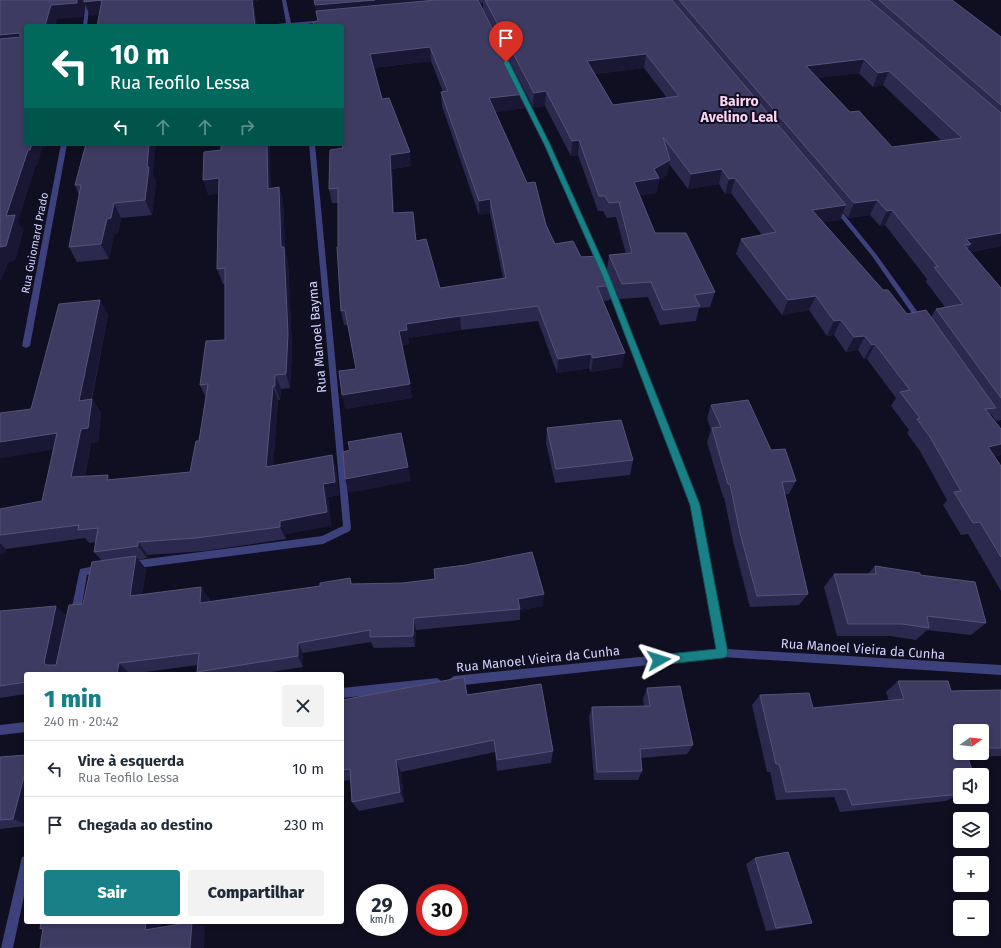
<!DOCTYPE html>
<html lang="pt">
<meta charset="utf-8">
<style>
:root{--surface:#fff;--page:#f2f2f3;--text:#1f2937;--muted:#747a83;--line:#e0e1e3;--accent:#188086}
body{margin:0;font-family:"Fira Sans",sans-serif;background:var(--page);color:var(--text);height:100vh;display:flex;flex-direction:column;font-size:15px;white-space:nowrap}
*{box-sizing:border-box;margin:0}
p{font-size:13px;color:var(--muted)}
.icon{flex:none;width:22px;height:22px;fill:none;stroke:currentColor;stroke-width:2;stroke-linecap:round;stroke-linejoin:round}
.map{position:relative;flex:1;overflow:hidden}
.side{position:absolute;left:24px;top:672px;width:320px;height:252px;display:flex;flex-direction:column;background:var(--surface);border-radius:4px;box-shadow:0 2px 6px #0003}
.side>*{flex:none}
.hud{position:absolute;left:24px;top:24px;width:320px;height:122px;border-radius:4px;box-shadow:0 2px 6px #0003;background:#00695c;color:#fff;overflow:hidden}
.needle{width:26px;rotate:76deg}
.buttons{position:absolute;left:953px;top:724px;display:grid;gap:8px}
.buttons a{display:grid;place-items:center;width:36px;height:36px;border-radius:4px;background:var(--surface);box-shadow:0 2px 6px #0003;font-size:20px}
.speed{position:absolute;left:356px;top:884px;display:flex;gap:8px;font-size:20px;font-weight:700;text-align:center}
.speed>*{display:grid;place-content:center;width:52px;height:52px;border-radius:50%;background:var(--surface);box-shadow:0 2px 6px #0003;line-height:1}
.speed small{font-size:10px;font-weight:400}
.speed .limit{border:6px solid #d22;background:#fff;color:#111}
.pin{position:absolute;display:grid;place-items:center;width:34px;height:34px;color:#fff;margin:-41px -17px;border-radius:50% 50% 50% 0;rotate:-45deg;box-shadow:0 0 4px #0007}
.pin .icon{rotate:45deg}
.me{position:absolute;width:44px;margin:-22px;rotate:84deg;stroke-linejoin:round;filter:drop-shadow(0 0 3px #0008)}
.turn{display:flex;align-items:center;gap:14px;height:84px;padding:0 20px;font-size:18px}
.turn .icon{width:52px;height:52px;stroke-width:2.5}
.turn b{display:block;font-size:28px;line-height:34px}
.lanes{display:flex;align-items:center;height:38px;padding:0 20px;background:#0003;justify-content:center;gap:20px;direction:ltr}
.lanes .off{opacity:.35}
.round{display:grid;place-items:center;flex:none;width:42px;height:42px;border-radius:4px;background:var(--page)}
.summary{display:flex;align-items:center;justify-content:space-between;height:68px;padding:0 20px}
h1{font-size:24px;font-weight:800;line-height:30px;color:var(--accent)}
.cta{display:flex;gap:8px;margin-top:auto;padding:8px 20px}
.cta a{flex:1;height:46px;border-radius:4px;background:var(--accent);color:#fff;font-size:16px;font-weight:800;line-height:46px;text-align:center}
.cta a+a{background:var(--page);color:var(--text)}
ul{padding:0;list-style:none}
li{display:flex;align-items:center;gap:12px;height:56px;padding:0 20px;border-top:1px solid var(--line)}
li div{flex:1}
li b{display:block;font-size:15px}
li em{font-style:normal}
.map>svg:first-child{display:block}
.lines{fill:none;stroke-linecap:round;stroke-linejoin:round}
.minor{fill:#3d427d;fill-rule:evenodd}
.wall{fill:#2c294e;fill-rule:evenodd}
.shaded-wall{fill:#191734}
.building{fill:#3d3b61;stroke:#555379;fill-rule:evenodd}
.route{fill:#188086;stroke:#105357}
.labels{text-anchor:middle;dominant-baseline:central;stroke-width:4;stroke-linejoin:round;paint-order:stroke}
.far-street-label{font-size:11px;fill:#d2d2fc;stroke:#100f21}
.street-label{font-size:13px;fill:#d2d2fc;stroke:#100f21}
.far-district-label{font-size:14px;font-weight:bold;fill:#fcd4f2;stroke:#100f21}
</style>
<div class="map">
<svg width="1001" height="948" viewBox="0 0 1001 948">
<rect width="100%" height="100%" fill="#100f21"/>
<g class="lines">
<g class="minor">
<path d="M86,0H90L87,26H83Z"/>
<path d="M282,0H286L291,23L324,20L326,21L324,22L291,26H267L269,25L286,23Z"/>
<path d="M518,89L523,90L550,144L604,265L603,266L601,267L598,265L544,144L517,90Z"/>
<path d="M61,144H67L30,346L26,348L22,346Z"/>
<path d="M309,144H315L351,528L350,531L323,544L131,569L128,568L127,565L128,562L131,561L322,536L343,526Z"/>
<path d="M836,206L838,207L876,254L922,318V322H918L872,256L834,209V207Z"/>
<path d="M606,279H608L611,281L699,505L727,649L1001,665V675L723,657L454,686L451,684L449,681L451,678L454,676L718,649L691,505L605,281Z"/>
<path d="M100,565L103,566L104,569L103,572L87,575L80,616L78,619L75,620L72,619L70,616L80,569Z"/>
<path d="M437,678L440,680L442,683L440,686L437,688L342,698V688Z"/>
<path d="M26,722V732L0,735V725Z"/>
<path d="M26,856V887L13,948H1L21,861L22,857Z"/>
</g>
</g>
<g class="wall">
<path d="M314,0H478L525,94V108L495,112L527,183L555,244L581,257L612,285L610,300L603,301L622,367L591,372L589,368L557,373L538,321L461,330L408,338L409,344L402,345L412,398L345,409L356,369L348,325H344L341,311L338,247V203H332L329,189L342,148ZM431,61L443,92H441L442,106L479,215L490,213L503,278L440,288L416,241L394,213L392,169L411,166L382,99L373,68Z"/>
<path d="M479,0H952L1001,37V246L970,252L1001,288V420L996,421L991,414L990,415L1001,429V454L1000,455L994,457L1001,466V591L968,534L961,535L943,505L947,500L920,451L907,433L909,430L891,406L896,398L867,359H864L858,350L846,352L834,335L827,336L809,310L782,315L736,254L741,239L762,235L731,193L725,194L719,184L688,189L669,164L667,175L659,180L656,193L640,195L655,233L715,292L710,307L699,308L696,321L660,325L648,297L619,299L607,270L609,255L626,254L616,217L607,218L603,211H598L578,155L571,156L545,106L533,107L483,9V3H481ZM644,68L667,98L613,105L595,74ZM859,73L873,87L883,85L942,141L892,147L850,112L817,78ZM843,212L848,218L870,215L880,226L885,225L927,279L926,282L945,307L936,309L931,317L907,314L883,290L823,222L840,220Z"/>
<path d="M221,150L272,188L279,187L283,202L285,249L288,262L292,349L290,388L281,389L280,400H278L273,466L332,455L336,469L339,495L328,497L331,525L286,534V539L204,551L148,555L147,558L138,560L146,569L142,594L210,599L209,602L320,586L350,578L352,584L543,606L520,610V620L416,630L415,647L374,648L371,642L303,653V667L259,674H199L197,672L198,665L130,674H26V694L0,698V611L67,616L83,604L102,561L94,552L96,542L89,543L85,538L6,549L5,553L0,554V509L42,501L54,449L0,458L100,300L108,315L92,399L101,413L98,442L91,443L85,476L112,480L190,472L199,441L206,398L200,385L225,340V284H223L217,269L218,193L208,195Z"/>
<path d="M153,176L156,181L152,215L121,218L118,233L114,234L109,259L77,262L69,247L79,195L75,185Z"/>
<path d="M711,405L771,450L796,481L789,494H785L808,594L799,605L750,607L734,545L724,497H723L707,442L711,430L707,418Z"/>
<path d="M547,428L633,460L630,475L555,483L546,443Z"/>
<path d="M875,566L920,575L986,623L971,635L927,630L916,640L890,636H837L824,587L834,574H868Z"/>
<path d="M898,681L951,691L1001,690V756L968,757L960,775V794L946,801L840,812L834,797L776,800L770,772H767L752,705L760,695L813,708L889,701L886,692ZM982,731V753H960Z"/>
<path d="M647,688L693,745L687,754L641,758L642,771L638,780H594L589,717L592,707L644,706L643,699Z"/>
<path d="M467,695L553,751L551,763L497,771L495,752L401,772L404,802L359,811L352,802L350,780L342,781V700Z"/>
<path d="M26,755V826L0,829V757Z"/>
<path d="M755,858L812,923L800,926L766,931L746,864Z"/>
</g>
<g class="shaded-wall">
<path d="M77,0H102L108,14L90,16L85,4L83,17L57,19L56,26H45L51,5Z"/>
<path d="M252,0H258V1H254L257,26H255Z"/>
<path d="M375,0H474L316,11L318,19L315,5Z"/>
<path d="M19,33L26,48L0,50V35Z"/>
<path d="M430,47L431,61L371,68L370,54Z"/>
<path d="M646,54L644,68L586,75L587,61Z"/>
<path d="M864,59L859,73L801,80L806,66Z"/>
<path d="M889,71L883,85L873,87L878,73Z"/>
<path d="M546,91L545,106L533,107L534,93Z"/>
<path d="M525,94V108L489,113V98Z"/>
<path d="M579,140L578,155L571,156L572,141Z"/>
<path d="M32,144H46V147H42L38,165H36L18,222L24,230L15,261L9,262L0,282V247L6,216L28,150Z"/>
<path d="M149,144H156L153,176L156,181L152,215L145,200L147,167Z"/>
<path d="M267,144H270L272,204L268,189Z"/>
<path d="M410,152L411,166L392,169L395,228L393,213L390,155Z"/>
<path d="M670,160L667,175L659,180L656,193L632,197L634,182L654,169Z"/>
<path d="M722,169L719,184L688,189L691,174Z"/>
<path d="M219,178L224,193L208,195L203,180Z"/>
<path d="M735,178L731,193L725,194L729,179Z"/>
<path d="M279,187L283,202L285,249L288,262L292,349L290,388L286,374Z"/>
<path d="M490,199V213L479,215V201Z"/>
<path d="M877,200L870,215L848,218L854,203Z"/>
<path d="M114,203L121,218L118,233L114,234L109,259L101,244L107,219Z"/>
<path d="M846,205L840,220L807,225L812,210Z"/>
<path d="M892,210L885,225L880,226L887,211Z"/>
<path d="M1001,233V246L966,252L971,244L966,239Z"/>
<path d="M816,296L809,310L782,315L788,300Z"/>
<path d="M100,300L108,315L88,415L79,401Z"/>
<path d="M460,316L461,330L408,338L409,344L401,345L399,331L406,324Z"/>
<path d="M841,320L834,335L827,336L834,321Z"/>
<path d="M865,336L858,350L846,352L854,337Z"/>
<path d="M875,344L867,359H864L872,345Z"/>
<path d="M625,353L622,367L591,372L593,358Z"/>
<path d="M591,354L589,368L557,373L558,359Z"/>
<path d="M275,375L281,389L280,400L275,386Z"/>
<path d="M410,384L412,398L345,409L342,395Z"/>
<path d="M273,386L278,400L272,481L266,467Z"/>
<path d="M92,399L101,413L98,442L91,443L82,490L71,477L81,429Z"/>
<path d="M57,433L68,447L0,458V442Z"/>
<path d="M1001,444V454L1000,455L976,460L988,447Z"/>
<path d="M332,455L336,469L339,495L328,497L331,525L286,534V539L280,527V521L323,484Z"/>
<path d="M408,467L411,481L349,493L345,479Z"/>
<path d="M108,475L118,488L107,480Z"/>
<path d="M138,542L148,555L147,558L138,546Z"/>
<path d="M0,543L6,549L5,553L0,554Z"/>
<path d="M136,556L146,569L140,607L130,596Z"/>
<path d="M201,587L210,599L208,615L200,603Z"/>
<path d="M544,594L543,606L520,610L518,599Z"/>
<path d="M56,606L69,618L58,674L46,665L44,663Z"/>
<path d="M414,618L416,630L415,647L413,636Z"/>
<path d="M298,643L303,653V667L298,656Z"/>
<path d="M119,663L130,674H118L117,673Z"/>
<path d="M396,760L401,772L404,802L400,792Z"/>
<path d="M26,769V824L13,819Z"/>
<path d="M146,922H162L160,934L145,930Z"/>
<path d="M192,922L205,926L204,948H190Z"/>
</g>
<g class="building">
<path d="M0,0H77V3L51,5L45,26H26V144H32L30,150H28L6,216L15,215L6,246L0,247V39L21,37L19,33L0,35Z"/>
<path d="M84,0H252L255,26H97L102,0L84,2Z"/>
<path d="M314,0H375L315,5Z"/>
<path d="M436,0H478L525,94L489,98L527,183L535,182L546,225L555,244L573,241L581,257L600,256L612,285L597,287L625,353L593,358L591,354L558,359L538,306L460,316L406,324L407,330L399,331L410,384L342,395L339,371L356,369L345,310L341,311L337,247H338V188L329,189L330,150L343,148L342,144V26H314L313,22L318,21L316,11ZM430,47L448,91L441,92L479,201L490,199L506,278L440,288L426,239L416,241L413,212L393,213L390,155L410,152L389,98L382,99L370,54Z"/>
<path d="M485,0H672L846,205L812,210L883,290H888L907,314L926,310L996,408L985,409L1001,429V444L988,447L1001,466V557L980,522L973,523L954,492L961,491L930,437L917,419L920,418L900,392L910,390L875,344L872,345L865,336L854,337L841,320L834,321L816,296L788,300L741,239L776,232L735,178L729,179L722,169L691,174L663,137L670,160L654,169L659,178L634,182L655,233H686L715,292L694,295L700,306L663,310L651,282L622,284L609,255L632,253L619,202L609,203L605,196H599L579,140L572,141L546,91L534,93ZM646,54L679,96L613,105L587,61Z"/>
<path d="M679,0H869L1001,113V233L966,239L971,244L964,245L1001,288V398L936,309L963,304L934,267H938L892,210L887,211L877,200L854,203ZM864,59L878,73L889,71L962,138L892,147L859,111L850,112L806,66Z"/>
<path d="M879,0H952L1001,37V105Z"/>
<path d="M86,144H149L147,167H149L145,200L114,203L111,218L107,219L101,244L69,247L81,185H75Z"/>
<path d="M221,144H267L268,189L279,187L281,247H284L288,334L286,374L275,375V386H273L266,467L332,455L335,482L323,484L327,512L280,521V527L196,538L138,542V546L94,552L98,528L78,530L79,525L0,535V509L42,501L57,433L0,442V413L31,409L59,304L100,300L79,401L92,399L88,428L81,429L71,477L108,475L107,480L190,472L196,441H199L208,384L200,385L206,341L225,340V268L217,269L219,178L203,180L204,152L221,150Z"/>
<path d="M748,400L771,450L785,449L796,481L782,482L808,594L757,596L740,533L730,484H728L712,428L721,427L711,405Z"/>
<path d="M621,420L633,460L556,469L547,428Z"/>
<path d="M401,433L408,467L345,479L343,452L350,450L348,442Z"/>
<path d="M532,552L544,594L518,599L520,609L414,618L413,636L370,637V630L298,643V656L197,672L199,653L119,663L117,673L113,674H26V682L0,686V611L56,606L44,663L46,665H56L69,605L83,604L92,562L136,556L130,596L201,587L200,603L320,586V583L350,578L351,584L403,583L435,579L434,569L466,565Z"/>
<path d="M875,566L920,573V575L975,582L986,623L927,616L929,628L902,624H848L834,574H876Z"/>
<path d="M464,677L467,695L541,684L553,751L497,760L494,740L396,760L400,792L352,802L350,769L342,770V700Z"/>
<path d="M898,681H948L951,691L1001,690V748H982V731H960V753H966L974,775H960V787H957L960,791V794L852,805L846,789L786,792L779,764H776L760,695L809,693L813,708L904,699Z"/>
<path d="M680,686L693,745L640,749L642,771L597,772L592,707L650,706L647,688Z"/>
<path d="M26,755V769L13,819L0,820V757Z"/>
<path d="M788,852L812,923L776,928L755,858Z"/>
<path d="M41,922H146L145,930L192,922L190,948H40L43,928L40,929Z"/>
</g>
<path class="route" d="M506,60L509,62L550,144L609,275L700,505L728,653L726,657L723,658L659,665L655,663L654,660L655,656L659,655L716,649L690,505L602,275L544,144L503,62Z"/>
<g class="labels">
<g class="far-street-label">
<text transform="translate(35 243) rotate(-79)">Rua Guiomard Prado</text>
</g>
<g class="street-label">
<text transform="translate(317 337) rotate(-95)">Rua Manoel Bayma</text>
<text transform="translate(863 649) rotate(4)">Rua Manoel Vieira da Cunha</text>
<text transform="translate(538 659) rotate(-6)">Rua Manoel Vieira da Cunha</text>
</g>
<g class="far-district-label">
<text x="739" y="101">Bairro<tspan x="739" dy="16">Avelino Leal</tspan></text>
</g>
</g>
</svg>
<div class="buttons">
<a><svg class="needle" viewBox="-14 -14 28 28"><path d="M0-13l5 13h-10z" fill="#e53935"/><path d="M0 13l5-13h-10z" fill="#747a83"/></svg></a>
<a><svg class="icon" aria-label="sound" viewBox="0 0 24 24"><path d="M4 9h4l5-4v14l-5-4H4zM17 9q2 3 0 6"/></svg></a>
<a><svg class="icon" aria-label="layers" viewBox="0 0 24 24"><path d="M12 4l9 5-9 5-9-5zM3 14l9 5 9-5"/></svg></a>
<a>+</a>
<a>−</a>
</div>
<div class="speed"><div>29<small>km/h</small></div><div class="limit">30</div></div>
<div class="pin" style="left:506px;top:62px;background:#d93025"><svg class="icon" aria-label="arrive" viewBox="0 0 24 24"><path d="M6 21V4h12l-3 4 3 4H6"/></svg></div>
<svg class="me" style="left:659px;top:660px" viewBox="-20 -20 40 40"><path d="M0-17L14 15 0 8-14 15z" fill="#188086" stroke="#fff" stroke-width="4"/></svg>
<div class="hud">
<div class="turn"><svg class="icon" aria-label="left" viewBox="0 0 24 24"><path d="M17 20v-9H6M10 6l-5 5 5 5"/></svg><div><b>10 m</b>Rua Teofilo Lessa</div></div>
<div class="lanes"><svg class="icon" aria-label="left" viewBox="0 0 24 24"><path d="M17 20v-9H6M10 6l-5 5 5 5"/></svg><svg class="icon off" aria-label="ahead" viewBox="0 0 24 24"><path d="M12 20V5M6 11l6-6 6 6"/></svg><svg class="icon off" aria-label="ahead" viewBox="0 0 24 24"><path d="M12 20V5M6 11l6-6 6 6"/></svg><svg class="icon off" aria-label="right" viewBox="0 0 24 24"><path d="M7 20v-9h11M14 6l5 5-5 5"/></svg></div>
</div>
<section class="side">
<div class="summary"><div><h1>1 min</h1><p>240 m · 20:42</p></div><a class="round"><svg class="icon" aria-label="close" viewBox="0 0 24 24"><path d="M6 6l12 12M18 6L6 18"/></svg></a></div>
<ul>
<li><svg class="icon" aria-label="left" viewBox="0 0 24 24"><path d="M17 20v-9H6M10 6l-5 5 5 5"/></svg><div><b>Vire à esquerda</b><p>Rua Teofilo Lessa</p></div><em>10 m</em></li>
<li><svg class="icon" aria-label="arrive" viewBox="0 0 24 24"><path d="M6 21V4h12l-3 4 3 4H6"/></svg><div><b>Chegada ao destino</b></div><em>230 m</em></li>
</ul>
<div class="cta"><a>Sair</a><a>Compartilhar</a></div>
</section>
</div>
